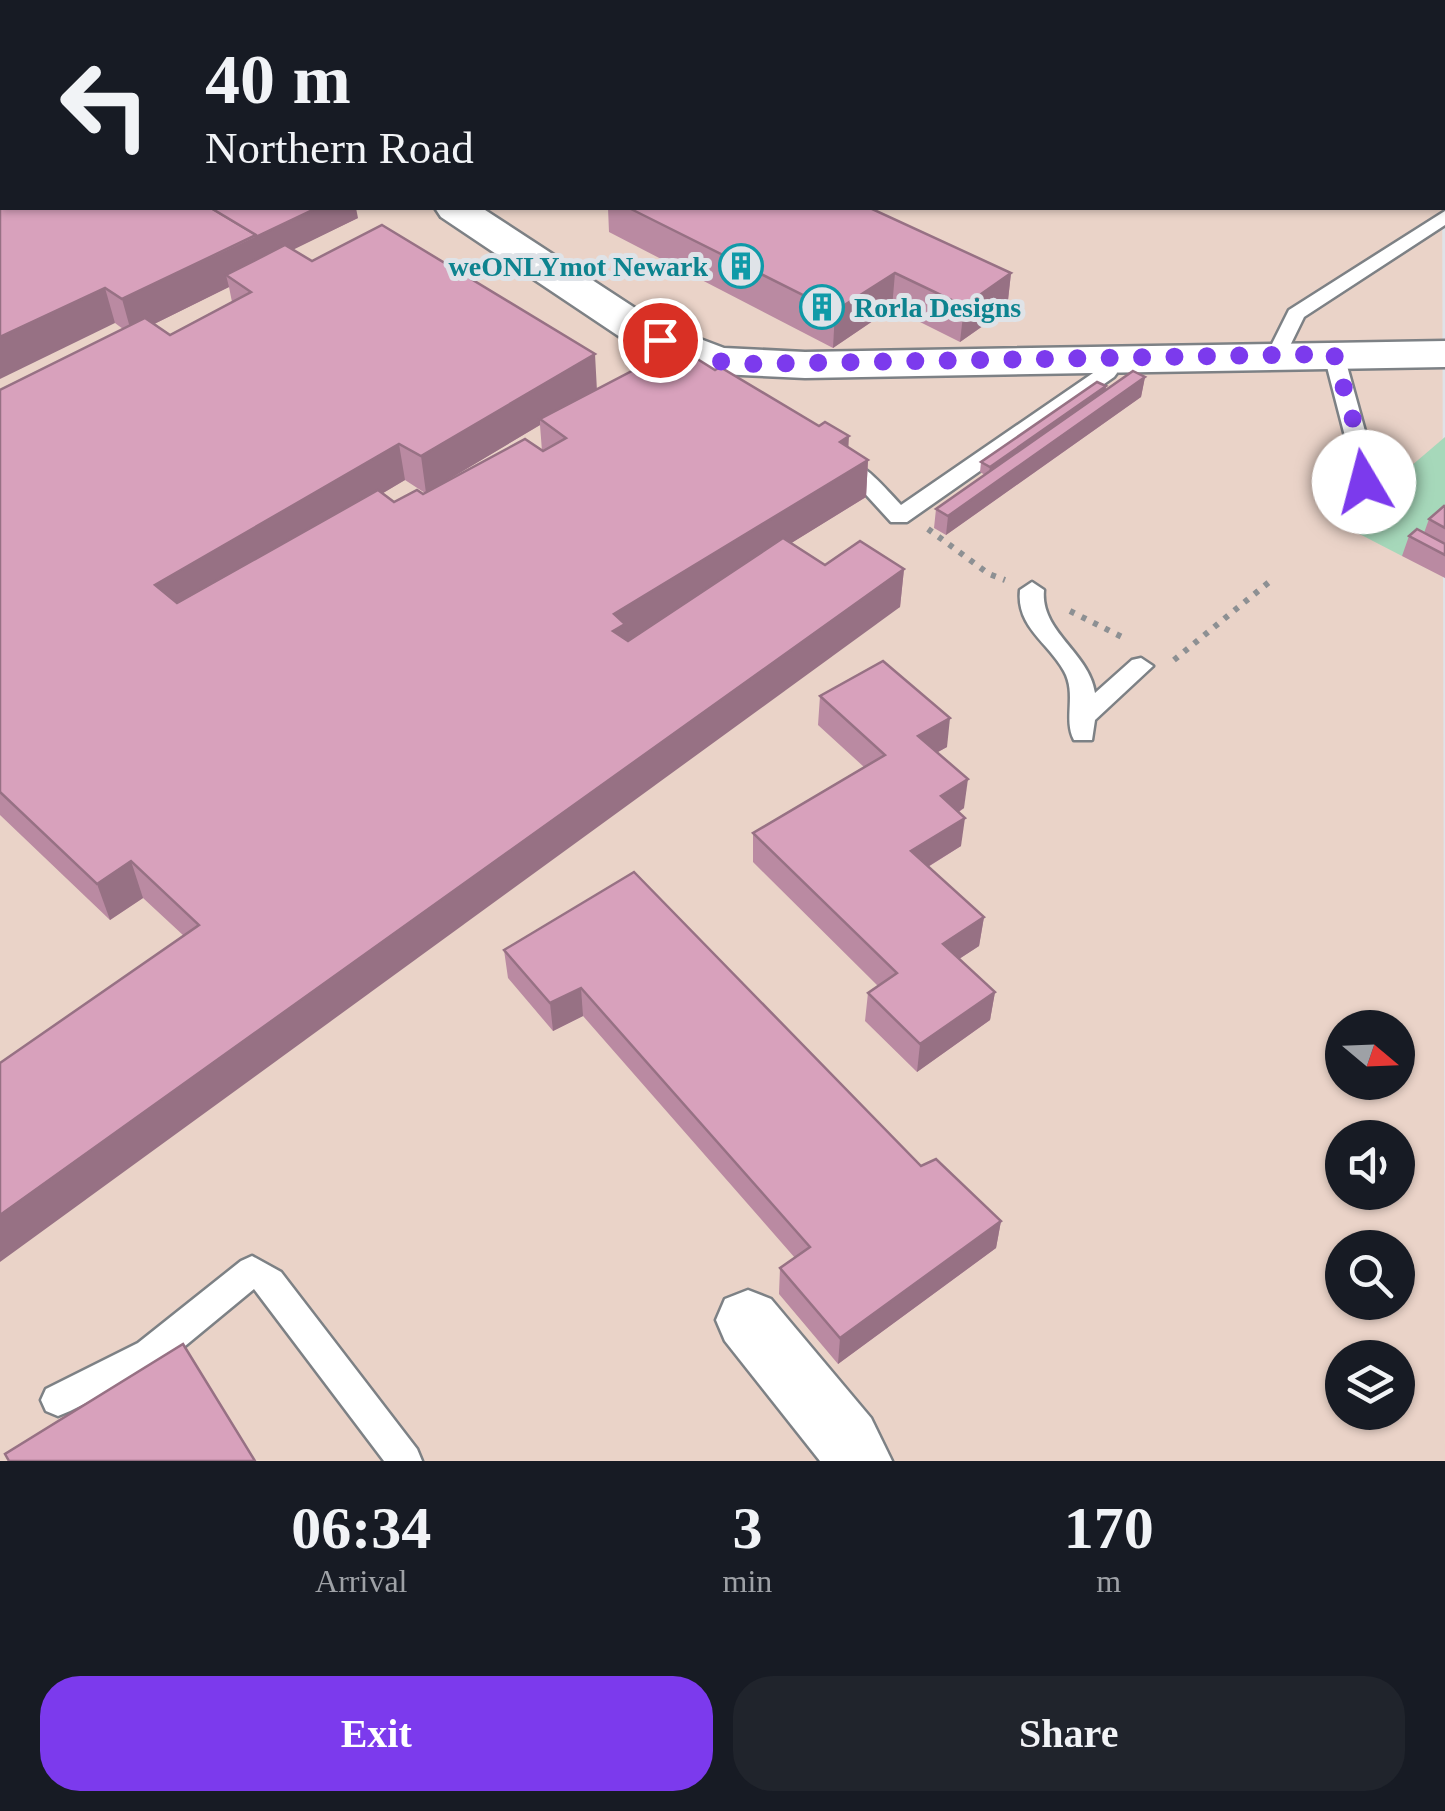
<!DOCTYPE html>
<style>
:root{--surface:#171b24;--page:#20242c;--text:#f1f3f6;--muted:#9ea1a6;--accent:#7c3aed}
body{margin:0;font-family:Georgia,serif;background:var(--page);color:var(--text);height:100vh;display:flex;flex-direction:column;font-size:38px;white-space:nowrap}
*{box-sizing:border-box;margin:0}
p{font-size:32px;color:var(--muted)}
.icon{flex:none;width:55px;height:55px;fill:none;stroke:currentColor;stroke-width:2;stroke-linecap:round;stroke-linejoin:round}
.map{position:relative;height:1461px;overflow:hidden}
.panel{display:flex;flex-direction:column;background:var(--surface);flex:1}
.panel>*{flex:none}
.top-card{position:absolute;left:0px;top:0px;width:1445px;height:210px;box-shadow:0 2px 8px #0004;background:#171b24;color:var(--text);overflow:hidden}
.needle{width:65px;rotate:109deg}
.buttons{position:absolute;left:1325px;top:1010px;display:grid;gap:20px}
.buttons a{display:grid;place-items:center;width:90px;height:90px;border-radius:50%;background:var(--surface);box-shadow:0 2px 8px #0004;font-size:50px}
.pin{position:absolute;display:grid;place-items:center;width:85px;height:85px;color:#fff;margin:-42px;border:5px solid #fff;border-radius:50%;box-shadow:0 2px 10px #0007}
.me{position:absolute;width:110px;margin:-55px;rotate:352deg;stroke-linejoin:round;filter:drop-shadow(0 0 8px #0008)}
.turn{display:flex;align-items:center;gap:35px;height:210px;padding:0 40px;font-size:45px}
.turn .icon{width:130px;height:130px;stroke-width:2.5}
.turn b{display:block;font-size:70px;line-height:85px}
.eta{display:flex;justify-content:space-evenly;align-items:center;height:170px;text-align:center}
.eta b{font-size:60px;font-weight:700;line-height:70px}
.cta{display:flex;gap:20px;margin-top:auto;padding:20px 40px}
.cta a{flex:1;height:115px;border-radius:40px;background:var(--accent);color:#fff;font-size:40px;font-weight:700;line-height:115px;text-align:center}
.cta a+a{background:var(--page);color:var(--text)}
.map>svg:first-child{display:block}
.industrial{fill:#ead3c8;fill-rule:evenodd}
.green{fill:#a6d8ba}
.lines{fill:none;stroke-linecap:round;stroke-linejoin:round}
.service-casing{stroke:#7d8185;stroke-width:5}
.minor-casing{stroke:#7d8185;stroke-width:5}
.tertiary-casing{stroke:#7d8185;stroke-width:5}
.path{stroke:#8d9093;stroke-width:6;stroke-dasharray:5 8;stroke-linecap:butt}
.service{fill:#fff;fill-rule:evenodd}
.minor{fill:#fff;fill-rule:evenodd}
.tertiary{fill:#fff;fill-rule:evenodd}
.wall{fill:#ba8aa2;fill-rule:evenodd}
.shaded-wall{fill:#977184}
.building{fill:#d8a1bc;stroke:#977184;stroke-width:2.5}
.route{stroke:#7c3aed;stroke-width:18;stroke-dasharray:0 32.4}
.labels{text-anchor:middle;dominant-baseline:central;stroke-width:10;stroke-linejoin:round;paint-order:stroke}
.far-culture-label{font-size:28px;font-weight:bold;fill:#0d838f;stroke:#dfe3e8;text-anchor:end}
</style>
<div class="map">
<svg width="1445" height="1461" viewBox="0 0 1445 1461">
<rect width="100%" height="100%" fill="#dfe3e8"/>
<path class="industrial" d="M1442,124L1445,1461H0V169L2,208H1442ZM1342,1028H1398V1082H1342ZM1342,1138H1398V1192H1342ZM1342,1248H1398V1302H1342ZM1342,1358H1398V1412H1342Z"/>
<path class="green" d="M1445,437V530L1402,556L1342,525Z"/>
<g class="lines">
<g class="service-casing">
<g id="service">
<rect x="1442" y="146" width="3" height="11"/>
<path d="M1445,211V225L1304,317L1283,360H1269L1266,356L1289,310Z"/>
<path d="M1334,349L1344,355L1376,471L1367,494L1359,496L1348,489L1354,471L1324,355Z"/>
<path d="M1104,353L1114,359L1117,373L1114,377L907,522H891L859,487L831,464L842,457C866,464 884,487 901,505L1096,371L1094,359Z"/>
<path d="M1032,582L1044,590C1040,632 1089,652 1095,693L1132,660L1141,658L1153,666L1095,720L1092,740H1074C1063,719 1077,694 1064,671C1048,642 1016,627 1020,590Z"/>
<path d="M252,1256L281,1272L417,1449L422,1461H384L254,1289L162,1365L70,1411L58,1416L46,1411L41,1400L46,1389L138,1343L241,1261Z"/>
</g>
</g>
<g class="minor-casing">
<g id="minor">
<path d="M353,0H468L469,1L355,2Z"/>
<path d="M748,1290L771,1299L871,1418L892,1461H820L725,1341L716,1320L725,1299Z"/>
</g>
</g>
<g class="tertiary-casing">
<g id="tertiary">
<rect x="0" y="139" width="2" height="24"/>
<path d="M435,208H482L658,323L724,348L805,352L1445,341V367L805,378L718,374L626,341L441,217Z"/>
</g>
</g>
<g class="path">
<path d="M928,529L989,574L1005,580"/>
<path d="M1070,611L1126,639"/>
<path d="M1174,660L1274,578"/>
</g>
<use href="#service" class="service"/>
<use href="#minor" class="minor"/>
<use href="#tertiary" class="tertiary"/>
</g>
<g class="wall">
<path d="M0,0H44V2H2V24H0Z"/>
<path d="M994,0H1101V2H995Z"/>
<path d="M1111,0H1140L1139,2H1111Z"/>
<path d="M2,208L358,218L293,249L312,261L597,389L849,448L868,460L866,497L791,543L825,565L904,569L900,607L184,936L143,898L110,920L0,815V390L123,329L115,323ZM229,287L232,302L170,335L154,324ZM540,425L542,451L446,481ZM405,480L425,493L394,502L383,493Z"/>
<path d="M608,208H870L1011,273L1007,309L960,342L892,308L833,348L609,232Z"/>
<path d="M1145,377L1141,397L946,535L934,528L936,509L985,475L980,472L981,462L1106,386V391Z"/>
<path d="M1445,507V578L1402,556L1409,536L1424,533L1429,519Z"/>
<path d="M820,696L947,747L937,752L964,808L959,812L961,846L928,867L984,917L979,946L959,959L995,992L990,1020L917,1072L865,1021L868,993L878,986L753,862V833L864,767L818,725Z"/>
<path d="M634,872L921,1166L1001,1221L996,1248L838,1364L779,1294L780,1268L795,1258L583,1016L553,1031L508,978L504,950Z"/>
</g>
<g class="shaded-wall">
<path d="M317,208H356L358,218L262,265L226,275L229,287L132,335L122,299Z"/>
<path d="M895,273L892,308L833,348L835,311Z"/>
<path d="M1011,273L1007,309L960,342L964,306Z"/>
<path d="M105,288L115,323L0,379V337Z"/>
<path d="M595,354L597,391L540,419V425L426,493L421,456Z"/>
<path d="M1145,377L1141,397L946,535L948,516Z"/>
<path d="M1106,386L1105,396L988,477L990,467Z"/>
<path d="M849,436L847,473L868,460L866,497L626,645L615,668L614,614Z"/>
<path d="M399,444L405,480L166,622L155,585Z"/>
<path d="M904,569L900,607L0,1262V1215Z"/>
<path d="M950,718L947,747L915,765L918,736Z"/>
<path d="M968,779L964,808L937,825L941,796Z"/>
<path d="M965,818L961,846L908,879L911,851Z"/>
<path d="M131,861L143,898L110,920L97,884Z"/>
<path d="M984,917L979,946L939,972L943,944Z"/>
<path d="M581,988L583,1016L553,1031L550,1003Z"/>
<path d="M995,992L990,1020L917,1072L920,1044Z"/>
<path d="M1001,1221L996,1248L838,1364L840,1338Z"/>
</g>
<g class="building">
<path d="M0,0H33L32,2H2V6H0Z"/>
<path d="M66,0H105L104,2H64Z"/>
<path d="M132,0H171L169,2H131Z"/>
<path d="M192,0H233L232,2H191Z"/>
<path d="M256,0H297L296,2H255Z"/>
<path d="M324,0H364L363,2H323Z"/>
<path d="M402,0H443L442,2H401Z"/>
<path d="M2,155V208H211L256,235L122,299L105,288L0,337V156Z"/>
<path d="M211,208H317L256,237V235Z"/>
<path d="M629,208H870L1011,273L964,306L895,273L835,311Z"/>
<path d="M382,225L595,354L421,456L399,444L155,585L177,603L378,490L394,502L417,490L423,494L525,439L543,451L566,438L540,419L678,347L715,370L720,367L819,426L825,422L849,436L840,442L868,460L614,614L625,624L613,631L628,641L783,538L825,565L860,541L904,569L0,1215V1063L199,925L131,861L97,884L0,792V390L145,318L170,335L251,292L226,275L285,245L312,261Z"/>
<path d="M1133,371L1145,377L948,516L936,509Z"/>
<path d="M1097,382L1106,386L990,467L981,462Z"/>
<path d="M1444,506L1445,507V528L1429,519Z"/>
<path d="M1417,529L1445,544V555L1409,536Z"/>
<path d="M883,661L950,718L918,736L968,779L941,796L965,818L911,851L984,917L943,944L995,992L920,1044L868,993L897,973L753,833L885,755L820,696Z"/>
<path d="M634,872L921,1166L936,1159L1001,1221L840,1338L780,1268L810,1247L581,988L550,1003L504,950Z"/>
<path d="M183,1344L255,1461H9L5,1454Z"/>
</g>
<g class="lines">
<path class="route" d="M660,340L718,361L742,364L1334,354L1356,430L1364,482"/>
</g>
<defs>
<g id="building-ring" transform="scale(2.25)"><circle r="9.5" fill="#dfe3e8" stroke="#0f9aa8" stroke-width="1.5"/><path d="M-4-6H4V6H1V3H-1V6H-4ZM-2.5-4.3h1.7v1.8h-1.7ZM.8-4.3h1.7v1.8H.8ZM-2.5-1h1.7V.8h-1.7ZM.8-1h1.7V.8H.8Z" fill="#0f9aa8"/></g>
</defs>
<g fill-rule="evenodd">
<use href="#building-ring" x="741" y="266"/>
<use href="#building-ring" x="822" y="307"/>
</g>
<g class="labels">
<g class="far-culture-label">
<text x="708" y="266">weONLYmot Newark</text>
<text x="854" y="307" text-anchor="start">Rorla Designs</text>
</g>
</g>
</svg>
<div class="buttons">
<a><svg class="needle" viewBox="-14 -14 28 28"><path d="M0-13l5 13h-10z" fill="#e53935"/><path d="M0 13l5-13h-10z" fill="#9ea1a6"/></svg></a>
<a><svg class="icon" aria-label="sound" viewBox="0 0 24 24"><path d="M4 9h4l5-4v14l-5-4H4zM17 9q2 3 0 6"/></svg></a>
<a><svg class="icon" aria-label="search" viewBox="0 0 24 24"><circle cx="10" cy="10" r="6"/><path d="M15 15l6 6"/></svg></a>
<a><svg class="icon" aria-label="layers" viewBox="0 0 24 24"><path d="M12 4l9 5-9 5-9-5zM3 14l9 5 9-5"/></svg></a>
</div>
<div class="pin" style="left:660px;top:340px;background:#d93025"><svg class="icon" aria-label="arrive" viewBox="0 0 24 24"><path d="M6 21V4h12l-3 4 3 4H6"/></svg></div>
<svg class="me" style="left:1364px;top:482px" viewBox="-20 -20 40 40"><circle r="19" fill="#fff"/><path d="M0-13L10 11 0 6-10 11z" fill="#7c3aed"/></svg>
<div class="top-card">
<div class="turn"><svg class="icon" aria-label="left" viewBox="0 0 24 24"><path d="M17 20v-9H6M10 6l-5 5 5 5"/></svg><div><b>40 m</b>Northern Road</div></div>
</div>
</div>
<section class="panel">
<div class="eta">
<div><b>06:34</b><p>Arrival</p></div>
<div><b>3</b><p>min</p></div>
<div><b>170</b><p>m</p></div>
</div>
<div class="cta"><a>Exit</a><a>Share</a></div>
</section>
